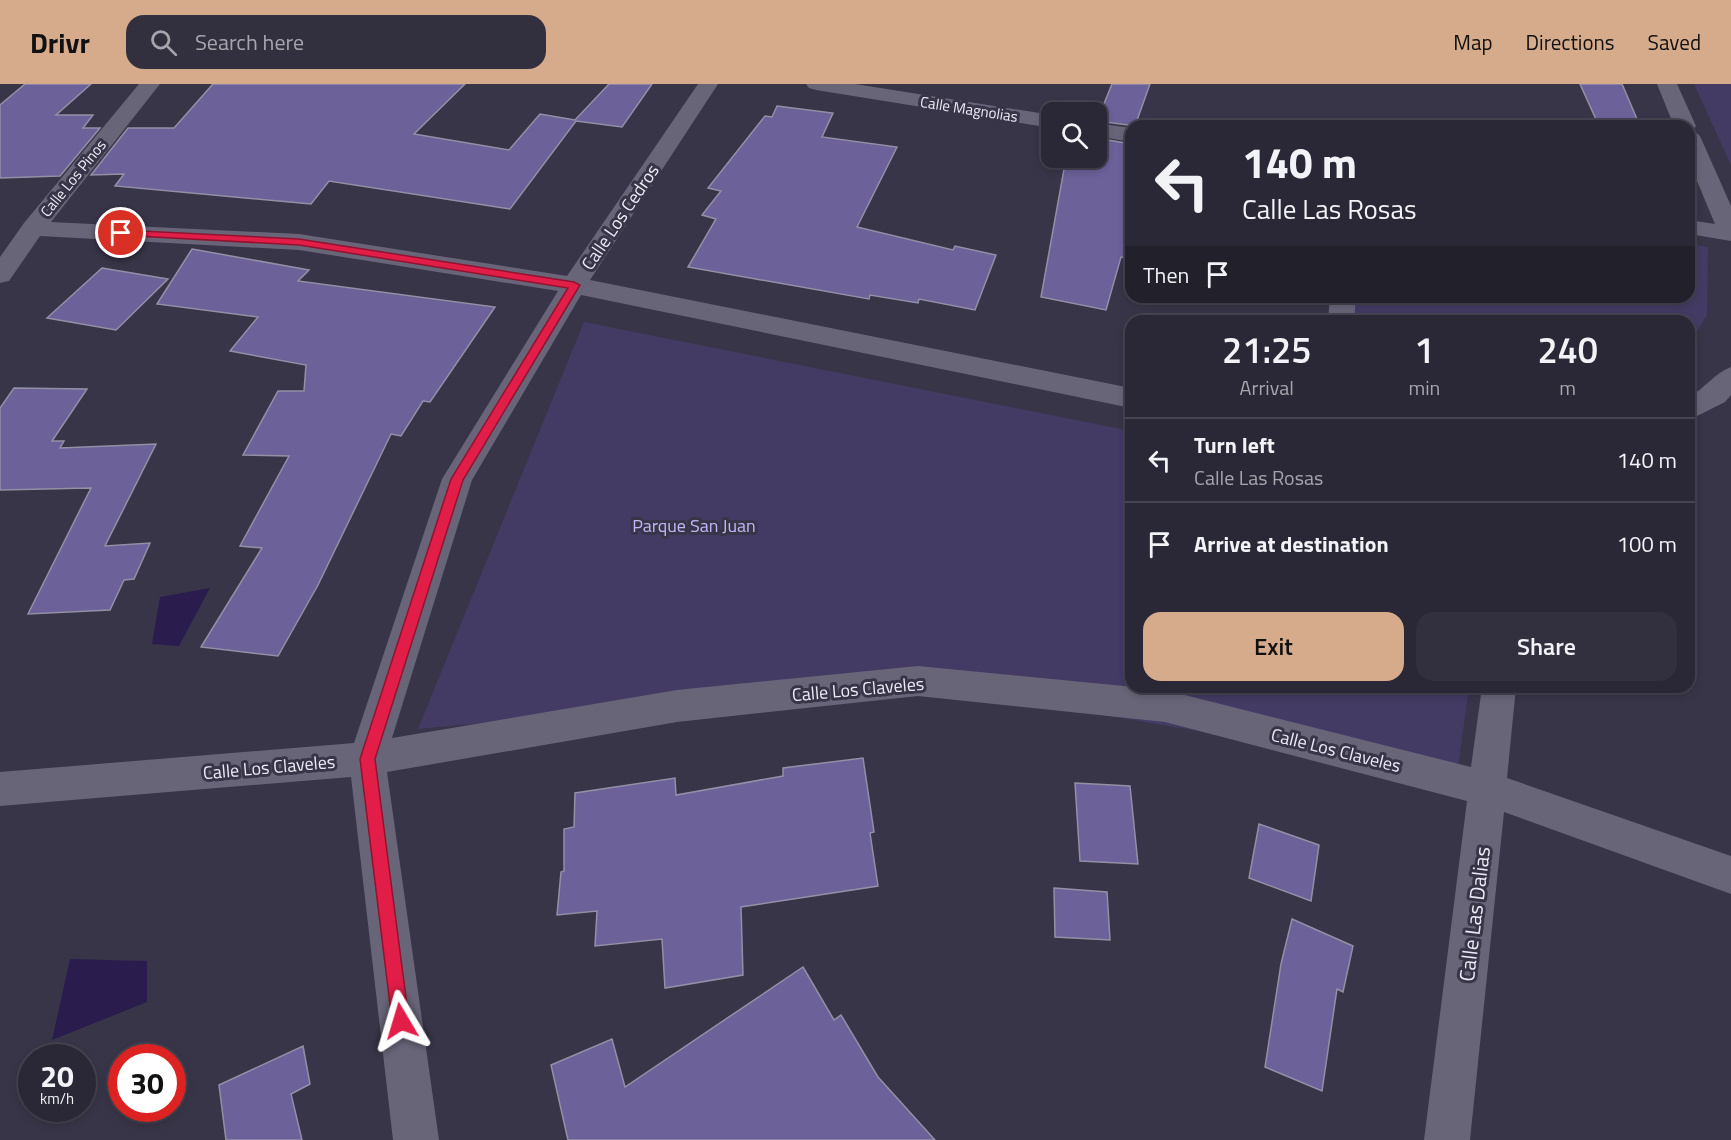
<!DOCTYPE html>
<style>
:root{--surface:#2a2836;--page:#32303e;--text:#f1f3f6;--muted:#a5a6ad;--line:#464451;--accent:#d6ab8b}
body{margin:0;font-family:"Titillium Web",sans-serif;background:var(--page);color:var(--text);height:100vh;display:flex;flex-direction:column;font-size:22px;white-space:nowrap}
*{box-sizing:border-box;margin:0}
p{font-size:20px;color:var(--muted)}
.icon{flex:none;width:33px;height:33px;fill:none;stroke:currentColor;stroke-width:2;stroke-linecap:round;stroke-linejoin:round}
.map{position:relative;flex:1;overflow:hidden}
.sheet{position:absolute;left:1125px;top:231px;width:570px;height:378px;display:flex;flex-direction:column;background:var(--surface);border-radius:18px;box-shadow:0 3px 9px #0003,0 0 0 2px var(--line)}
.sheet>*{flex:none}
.hud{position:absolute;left:1125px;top:36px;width:570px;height:183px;border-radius:18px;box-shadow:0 3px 9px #0003,0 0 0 2px var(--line);background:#2a2836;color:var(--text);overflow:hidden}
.fabs{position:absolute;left:1041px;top:18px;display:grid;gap:12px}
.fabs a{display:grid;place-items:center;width:66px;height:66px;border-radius:12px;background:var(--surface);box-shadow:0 3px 9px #0003,0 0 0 2px var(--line);font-size:30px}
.speed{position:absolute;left:18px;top:960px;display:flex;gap:12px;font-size:30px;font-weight:700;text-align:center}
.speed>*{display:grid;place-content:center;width:78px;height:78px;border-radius:50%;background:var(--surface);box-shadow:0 3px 9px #0003,0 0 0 2px var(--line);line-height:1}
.speed small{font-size:15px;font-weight:400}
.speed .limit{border:9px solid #d22;background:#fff;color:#111}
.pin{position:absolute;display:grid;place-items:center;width:51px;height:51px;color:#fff;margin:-26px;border:3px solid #fff;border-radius:50%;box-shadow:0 2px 6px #0007}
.me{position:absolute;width:66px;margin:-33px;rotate:353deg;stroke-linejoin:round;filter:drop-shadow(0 0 4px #0008)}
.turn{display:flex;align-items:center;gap:21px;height:126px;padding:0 18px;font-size:27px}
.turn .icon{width:78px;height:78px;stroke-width:2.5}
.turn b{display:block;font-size:42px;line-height:51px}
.then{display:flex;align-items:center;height:57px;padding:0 18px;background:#0003;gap:12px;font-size:22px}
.eta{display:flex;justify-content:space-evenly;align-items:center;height:102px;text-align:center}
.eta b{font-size:36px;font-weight:600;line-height:42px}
.cta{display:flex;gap:12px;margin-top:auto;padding:12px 18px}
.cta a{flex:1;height:69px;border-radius:18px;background:var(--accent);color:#111;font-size:24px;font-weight:600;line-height:69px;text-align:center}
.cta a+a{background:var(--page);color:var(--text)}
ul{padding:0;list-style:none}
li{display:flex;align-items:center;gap:18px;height:84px;padding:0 18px;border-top:2px solid var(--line)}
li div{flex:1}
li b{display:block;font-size:22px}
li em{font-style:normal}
header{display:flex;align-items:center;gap:36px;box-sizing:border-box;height:84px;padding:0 30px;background:var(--accent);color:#111}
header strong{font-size:28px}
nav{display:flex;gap:33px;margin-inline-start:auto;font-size:21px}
.search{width:420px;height:54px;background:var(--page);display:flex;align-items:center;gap:15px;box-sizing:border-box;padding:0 21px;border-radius:18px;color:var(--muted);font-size:22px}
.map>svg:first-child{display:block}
.green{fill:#443b64}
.water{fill:#2a1d4e}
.building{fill:#6c6199;stroke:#9390a6;stroke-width:1.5}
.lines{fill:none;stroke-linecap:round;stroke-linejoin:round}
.minor{fill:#686579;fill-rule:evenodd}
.route{fill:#e11d48;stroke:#92132f;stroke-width:1.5}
.labels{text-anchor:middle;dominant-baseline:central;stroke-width:6;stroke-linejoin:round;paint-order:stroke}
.far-street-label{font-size:15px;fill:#eceaf6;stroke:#383548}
.street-label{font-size:18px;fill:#eceaf6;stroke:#383548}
.park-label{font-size:18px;fill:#c2b6f9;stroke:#383548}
.near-street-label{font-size:21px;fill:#eceaf6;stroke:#383548}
</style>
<header>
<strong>Drivr</strong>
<div class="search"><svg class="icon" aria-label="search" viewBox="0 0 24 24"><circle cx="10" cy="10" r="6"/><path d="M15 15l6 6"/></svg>Search here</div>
<nav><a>Map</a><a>Directions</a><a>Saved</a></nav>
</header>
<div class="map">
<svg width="1731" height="1056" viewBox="0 0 1731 1056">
<rect width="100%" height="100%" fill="#383548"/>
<g class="green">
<path d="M1694,0H1731V81Z"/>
<path d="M1689,160L1708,163L1707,231L1689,260V237H1339L1338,213H1689Z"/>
<path d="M584,238L1131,347V603H1469L1457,691L915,599L418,645Z"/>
</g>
<g class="water">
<path d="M210,504L179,562L152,560L160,513Z"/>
<path d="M70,875L147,877V918L52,956Z"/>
</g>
<g class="building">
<path d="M25,0H91L56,31H93L83,44H100L60,92L0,94V21Z"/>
<path d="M213,0H465L414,50L509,66L540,30L575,36L609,0H652L622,43L576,37L510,125L329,97L311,120L115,102L124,90L91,91L128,44H174Z"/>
<path d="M1112,0H1150L1135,42L1097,37Z"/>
<path d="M1580,0H1622L1640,42H1599Z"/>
<path d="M777,22L833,29L822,53L897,63L857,143L953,166L955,162L996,171L975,226L919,215L918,219L870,211L869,215L688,183L716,135L702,131L721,107L708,104L765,32L772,33Z"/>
<path d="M1096,54L1131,60V175L1121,173L1106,226L1041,213L1066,74H1096Z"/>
<path d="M192,165L309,186L298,197L495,223L430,318L423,317L401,352L391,350L318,501L278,572L201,563L262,464L240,462L289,372L243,371L278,307H304L306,281L230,267L258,233L157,220Z"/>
<path d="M102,184L168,195L116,246L47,234Z"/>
<path d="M14,304L87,305L52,357H64L60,364L156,360L105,462L150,459L134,495L124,496L110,526L28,530L91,404L0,406V324Z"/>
<path d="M863,674L874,748L870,749L878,802L741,823L743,891L665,904L662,855L595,862L597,827L557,831L561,788L564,787V745L574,743L575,709L675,694L676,711L783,692V684Z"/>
<path d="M1075,699L1130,702L1138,780L1080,777Z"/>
<path d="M1259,740L1319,761L1311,817L1249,794Z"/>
<path d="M1054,804L1107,808L1110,856L1055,853Z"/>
<path d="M1292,835L1353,862L1343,908L1337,905L1322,1007L1265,983L1281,880Z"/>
<path d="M803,883L834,936L841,931L878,993L935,1056H568L551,981L612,955L625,1003Z"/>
<path d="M303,962L310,1000L291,1010L302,1056H226L219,1001Z"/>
</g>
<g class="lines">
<g class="minor">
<path d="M139,0H160L51,138L299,150L567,192L698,0H718L590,196L1131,304V324L581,211L472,396L392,654L677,606L918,582L1165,606L1471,683L1482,603H1516L1507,694L1731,772V810L1504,728L1470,1056H1424L1467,717L1165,638L918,612L677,638L387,688L439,1056H393L351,693L0,722V688L354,659L442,395L558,207L299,166L40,152L9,197L0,199V173L24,139Z"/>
<path d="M806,0H855L1052,31V44L816,6L809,4Z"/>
<path d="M1657,0H1677L1696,42L1693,46L1700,52L1731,122V157L1689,150V136L1715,140L1689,78V42H1674Z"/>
<path d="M1096,39L1131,44V58L1096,52Z"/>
<path d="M1330,213H1356L1354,237H1328Z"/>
<path d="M1731,283V311L1725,318L1689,336V313C1704,305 1716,288 1731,283Z"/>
</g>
</g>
<path class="route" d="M121,146L299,155L574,198L580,201L463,396L375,675L409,937L407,943L401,946L394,943L392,937L360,675L451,395L568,204L299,161L118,151L116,149Z"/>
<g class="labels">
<g class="far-street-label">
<text transform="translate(969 25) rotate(9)">Calle Magnolias</text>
<text transform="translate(73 94) rotate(-51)">Calle Los Pinos</text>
</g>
<g class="street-label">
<text transform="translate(620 133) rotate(-56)">Calle Los Cedros</text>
<text transform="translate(858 605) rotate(-5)">Calle Los Claveles</text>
<text transform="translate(1336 666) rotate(14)">Calle Los Claveles</text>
<text transform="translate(269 683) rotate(-5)">Calle Los Claveles</text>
</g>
<g class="park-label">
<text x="694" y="441">Parque San Juan</text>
</g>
<g class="near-street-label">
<text transform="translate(1474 830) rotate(-83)">Calle Las Dalias</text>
</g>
</g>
</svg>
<div class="fabs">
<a><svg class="icon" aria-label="search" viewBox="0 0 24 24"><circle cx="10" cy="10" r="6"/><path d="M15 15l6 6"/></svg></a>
</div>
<div class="speed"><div>20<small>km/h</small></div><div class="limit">30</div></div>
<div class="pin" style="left:121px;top:149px;background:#d93025"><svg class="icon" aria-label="arrive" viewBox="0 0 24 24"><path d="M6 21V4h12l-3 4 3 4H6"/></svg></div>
<svg class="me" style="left:401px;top:937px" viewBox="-20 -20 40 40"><path d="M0-17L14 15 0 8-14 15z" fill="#e11d48" stroke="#fff" stroke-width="4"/></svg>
<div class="hud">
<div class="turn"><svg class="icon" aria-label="left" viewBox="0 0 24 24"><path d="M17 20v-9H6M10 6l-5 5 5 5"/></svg><div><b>140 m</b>Calle Las Rosas</div></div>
<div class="then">Then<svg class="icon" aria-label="arrive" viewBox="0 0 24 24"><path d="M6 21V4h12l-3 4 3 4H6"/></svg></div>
</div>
<section class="sheet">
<div class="eta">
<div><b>21:25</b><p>Arrival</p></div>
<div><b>1</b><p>min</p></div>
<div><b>240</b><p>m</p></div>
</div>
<ul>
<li><svg class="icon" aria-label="left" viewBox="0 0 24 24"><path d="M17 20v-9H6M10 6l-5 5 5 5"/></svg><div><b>Turn left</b><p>Calle Las Rosas</p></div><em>140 m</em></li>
<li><svg class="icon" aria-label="arrive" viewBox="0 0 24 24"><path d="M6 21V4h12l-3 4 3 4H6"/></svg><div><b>Arrive at destination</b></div><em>100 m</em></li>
</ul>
<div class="cta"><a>Exit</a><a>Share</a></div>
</section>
</div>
